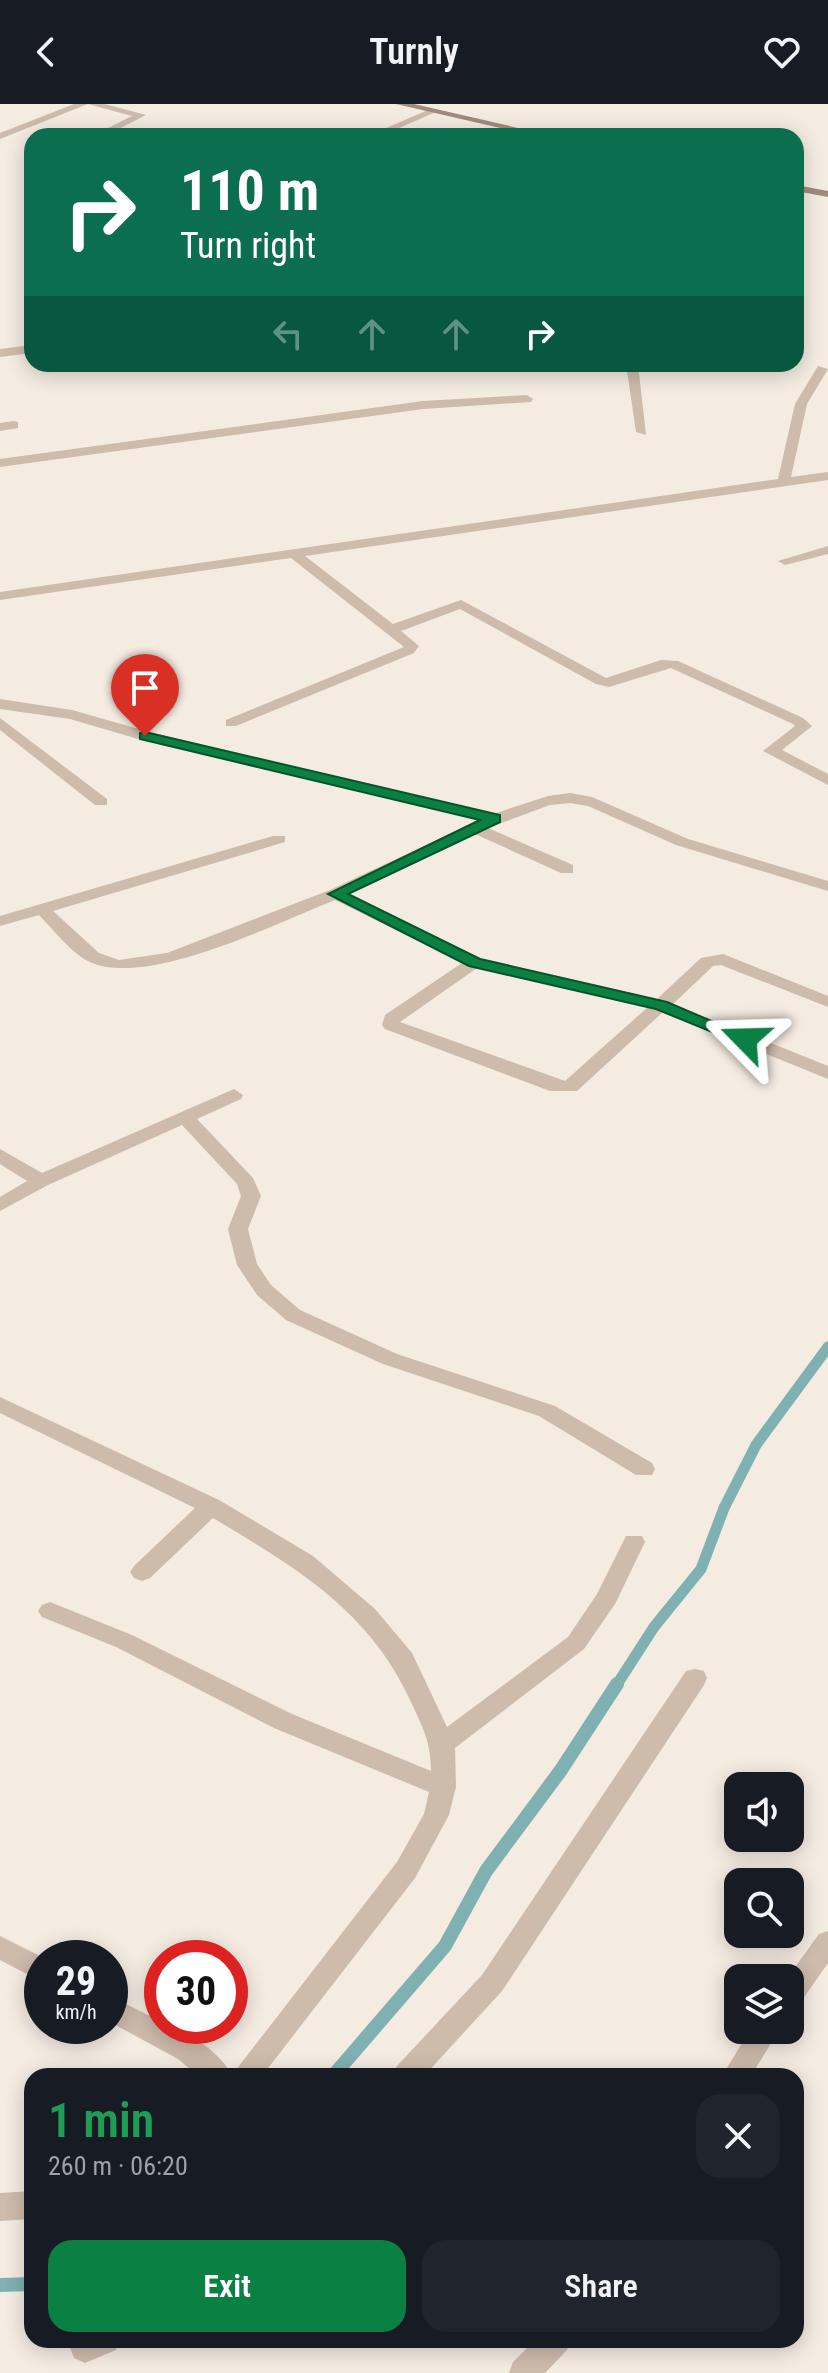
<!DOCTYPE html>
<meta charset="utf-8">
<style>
:root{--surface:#171b24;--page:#20242c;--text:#f1f3f6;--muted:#9ea1a6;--accent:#0b8043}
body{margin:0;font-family:"Roboto Condensed",sans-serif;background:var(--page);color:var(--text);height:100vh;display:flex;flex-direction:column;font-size:30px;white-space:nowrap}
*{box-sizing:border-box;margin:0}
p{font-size:26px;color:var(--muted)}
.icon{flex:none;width:44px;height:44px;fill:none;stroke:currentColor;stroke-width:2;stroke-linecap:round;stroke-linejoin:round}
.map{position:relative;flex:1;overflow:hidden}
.panel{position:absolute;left:24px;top:1964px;width:780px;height:280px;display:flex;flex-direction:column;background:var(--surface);border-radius:24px;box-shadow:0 4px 20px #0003}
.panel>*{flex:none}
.guide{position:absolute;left:24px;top:24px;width:780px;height:244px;border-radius:24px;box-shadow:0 4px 20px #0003;background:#0b6e4f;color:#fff;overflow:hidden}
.fabs{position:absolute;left:724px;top:1668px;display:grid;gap:16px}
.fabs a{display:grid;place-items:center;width:80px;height:80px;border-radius:16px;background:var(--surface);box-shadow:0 4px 20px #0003;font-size:40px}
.speed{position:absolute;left:24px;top:1836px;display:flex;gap:16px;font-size:40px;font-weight:700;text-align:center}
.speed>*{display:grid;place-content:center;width:104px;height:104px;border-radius:50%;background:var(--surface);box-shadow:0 4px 20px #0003;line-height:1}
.speed small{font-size:20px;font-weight:400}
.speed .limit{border:12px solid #d22;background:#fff;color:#111}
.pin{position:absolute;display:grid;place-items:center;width:68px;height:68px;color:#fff;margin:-82px -34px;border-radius:50% 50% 50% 0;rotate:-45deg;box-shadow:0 0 8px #0007}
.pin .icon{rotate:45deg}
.me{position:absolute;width:88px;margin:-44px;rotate:292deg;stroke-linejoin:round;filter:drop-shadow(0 0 6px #0008)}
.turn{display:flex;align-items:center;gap:28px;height:168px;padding:0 24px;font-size:36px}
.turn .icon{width:104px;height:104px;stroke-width:2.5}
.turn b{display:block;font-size:56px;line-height:68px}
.lanes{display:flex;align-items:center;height:76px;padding:0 24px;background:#0003;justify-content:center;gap:40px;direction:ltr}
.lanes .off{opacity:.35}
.round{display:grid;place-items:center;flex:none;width:84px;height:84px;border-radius:24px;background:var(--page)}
.overview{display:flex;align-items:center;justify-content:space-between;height:136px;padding:0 24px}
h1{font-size:48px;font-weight:600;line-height:60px;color:#1e9e55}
.action{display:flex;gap:16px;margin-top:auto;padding:16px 24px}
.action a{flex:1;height:92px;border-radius:24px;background:var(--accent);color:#fff;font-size:32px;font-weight:600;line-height:92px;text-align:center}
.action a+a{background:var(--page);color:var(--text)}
header{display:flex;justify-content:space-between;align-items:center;height:104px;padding:0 24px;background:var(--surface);font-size:36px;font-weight:600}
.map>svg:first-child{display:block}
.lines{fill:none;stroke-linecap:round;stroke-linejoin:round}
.stream-far1{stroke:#7fb0b2;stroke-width:11}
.stream{stroke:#7fb0b2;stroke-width:14}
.street{fill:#cdbbac;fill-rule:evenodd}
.secondary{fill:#a18a7d;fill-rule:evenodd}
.route{fill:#0b8043;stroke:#07532c;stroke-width:2}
</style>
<header><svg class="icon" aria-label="back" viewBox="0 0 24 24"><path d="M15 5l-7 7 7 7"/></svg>Turnly<svg class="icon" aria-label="heart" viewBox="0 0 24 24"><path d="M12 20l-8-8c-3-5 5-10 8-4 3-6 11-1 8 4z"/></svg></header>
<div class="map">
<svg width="828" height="2269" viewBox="0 0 828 2269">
<rect width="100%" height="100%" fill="#f4ebe1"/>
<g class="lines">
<path class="stream-far1" d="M616,1582L654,1523L701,1465L724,1404L756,1341L828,1243"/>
<g class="stream">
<path d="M333,1972L445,1842L486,1767L561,1666L617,1580"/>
<path d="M0,2181L32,2180"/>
</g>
<g class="street">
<path d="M74,0H105L146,11L105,32H92L132,12L88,0L0,35V29Z"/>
<path d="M430,5L438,7L381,32H368Z"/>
<path d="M32,241V249L0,253V245Z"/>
<path d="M626,260H638L646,331L636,328Z"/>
<path d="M818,262L828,265L807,300L791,373L828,368V376L305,452L393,520L461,496L606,574L661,556L678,557L803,614L812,622L782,646L828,670V681L763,647L795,622L793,620L671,564L609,583L596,580L460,505L401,527L419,542L414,549L236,622H226V616L404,543L291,454L0,496V488L778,375L795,300Z"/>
<path d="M527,291L533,295L531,298L423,305L0,363V355L423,297Z"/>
<path d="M14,317L18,318V324L0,327V319Z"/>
<path d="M828,442V450L785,461L778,457Z"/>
<path d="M0,595L72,606L149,628L493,710L548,692L570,689L592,693L688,735L828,777V787L676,741L588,702L570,699L550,701L488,724L573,761V769H561L475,730L349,790L480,854L657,895L701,854L723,850L828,892V903L721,861L713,862L673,900L828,962V975L663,908L577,987H550L385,925L382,921L385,911L462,859L335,796C278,818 145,886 88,857C70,848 53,825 39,811L0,822V812L273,732H285V738L53,807L99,849L119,856L167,849L330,786L479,716L145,637L70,615L0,605ZM477,864L648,903L565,977L400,918Z"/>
<path d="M0,614L107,695V701H95L0,626Z"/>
<path d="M234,985L243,991L241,995L197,1015L253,1074L261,1092L248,1125L257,1160L271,1181L300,1206L397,1250L555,1302L652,1359L655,1365L652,1371H636L539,1312L383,1260L286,1216L257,1191L237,1161L228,1125L241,1092L237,1080L182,1021L48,1081L0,1107V1093L27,1077L0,1060V1045L42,1069Z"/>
<path d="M0,1293L219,1396L313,1452L375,1505L412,1549L447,1623L568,1533L597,1490L626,1432H642L645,1438L615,1500L584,1545L455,1644L456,1683L449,1711L415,1774L262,1972H198L178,1955L110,1918V1892L162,1918V1922C185,1922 222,1951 232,1971L397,1758L424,1710L429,1688L274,1624L116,1543L42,1513L38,1507L42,1501L50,1498L132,1531L292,1610L431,1667C431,1638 423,1624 411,1598C369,1506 296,1464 213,1414L150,1474L142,1477L134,1474L130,1468L134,1462L195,1404L0,1309Z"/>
<path d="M695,1565L704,1567L707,1574L704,1581L502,1887L424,1972H392L396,1963L482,1871L686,1567Z"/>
<path d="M828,1827V1859L800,1899L790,1903V1874H787L819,1830Z"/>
<path d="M0,1832L44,1854L42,1878L0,1856Z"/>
<path d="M750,1926H779L751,1972H722Z"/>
<path d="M32,2087V2115L0,2117V2089Z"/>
<path d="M73,2236H120L116,2246L85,2259L74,2254L70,2244Z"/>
<path d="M535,2236H571L567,2246L545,2269H509L513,2258Z"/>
</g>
<g class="secondary">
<path d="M396,0H414L553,32H535Z"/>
<path d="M796,81L828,87V93L796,87Z"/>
</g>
</g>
<path class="route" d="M145,628L500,711V718L348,790L480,855L667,898L753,935L745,940L739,939L656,905L469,862L328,790L480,716L140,635V629Z"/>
</svg>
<div class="fabs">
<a><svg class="icon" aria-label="sound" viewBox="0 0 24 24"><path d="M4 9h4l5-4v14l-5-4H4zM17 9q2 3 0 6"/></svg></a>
<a><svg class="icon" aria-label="search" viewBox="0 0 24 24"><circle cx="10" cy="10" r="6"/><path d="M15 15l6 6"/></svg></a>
<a><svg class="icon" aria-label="layers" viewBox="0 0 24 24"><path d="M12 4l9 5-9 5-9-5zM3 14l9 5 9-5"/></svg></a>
</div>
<div class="speed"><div>29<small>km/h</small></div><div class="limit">30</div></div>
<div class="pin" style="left:145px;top:632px;background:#d93025"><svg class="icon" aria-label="arrive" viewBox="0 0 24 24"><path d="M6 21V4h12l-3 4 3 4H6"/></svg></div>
<svg class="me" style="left:745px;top:935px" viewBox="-20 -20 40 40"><path d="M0-17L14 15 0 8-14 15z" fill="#0b8043" stroke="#fff" stroke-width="4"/></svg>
<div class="guide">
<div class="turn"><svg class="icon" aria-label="right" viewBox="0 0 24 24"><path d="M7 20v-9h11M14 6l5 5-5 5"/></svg><div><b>110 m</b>Turn right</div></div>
<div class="lanes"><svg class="icon off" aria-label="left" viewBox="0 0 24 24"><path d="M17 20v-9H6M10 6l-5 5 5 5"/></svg><svg class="icon off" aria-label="ahead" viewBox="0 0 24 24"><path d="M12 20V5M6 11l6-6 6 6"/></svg><svg class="icon off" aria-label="ahead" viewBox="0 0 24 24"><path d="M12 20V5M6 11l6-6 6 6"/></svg><svg class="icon" aria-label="right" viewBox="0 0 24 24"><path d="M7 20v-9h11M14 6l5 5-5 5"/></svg></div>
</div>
<section class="panel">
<div class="overview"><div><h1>1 min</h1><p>260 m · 06:20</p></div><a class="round"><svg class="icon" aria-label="close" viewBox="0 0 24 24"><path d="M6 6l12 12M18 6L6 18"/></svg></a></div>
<div class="action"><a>Exit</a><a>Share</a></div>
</section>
</div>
